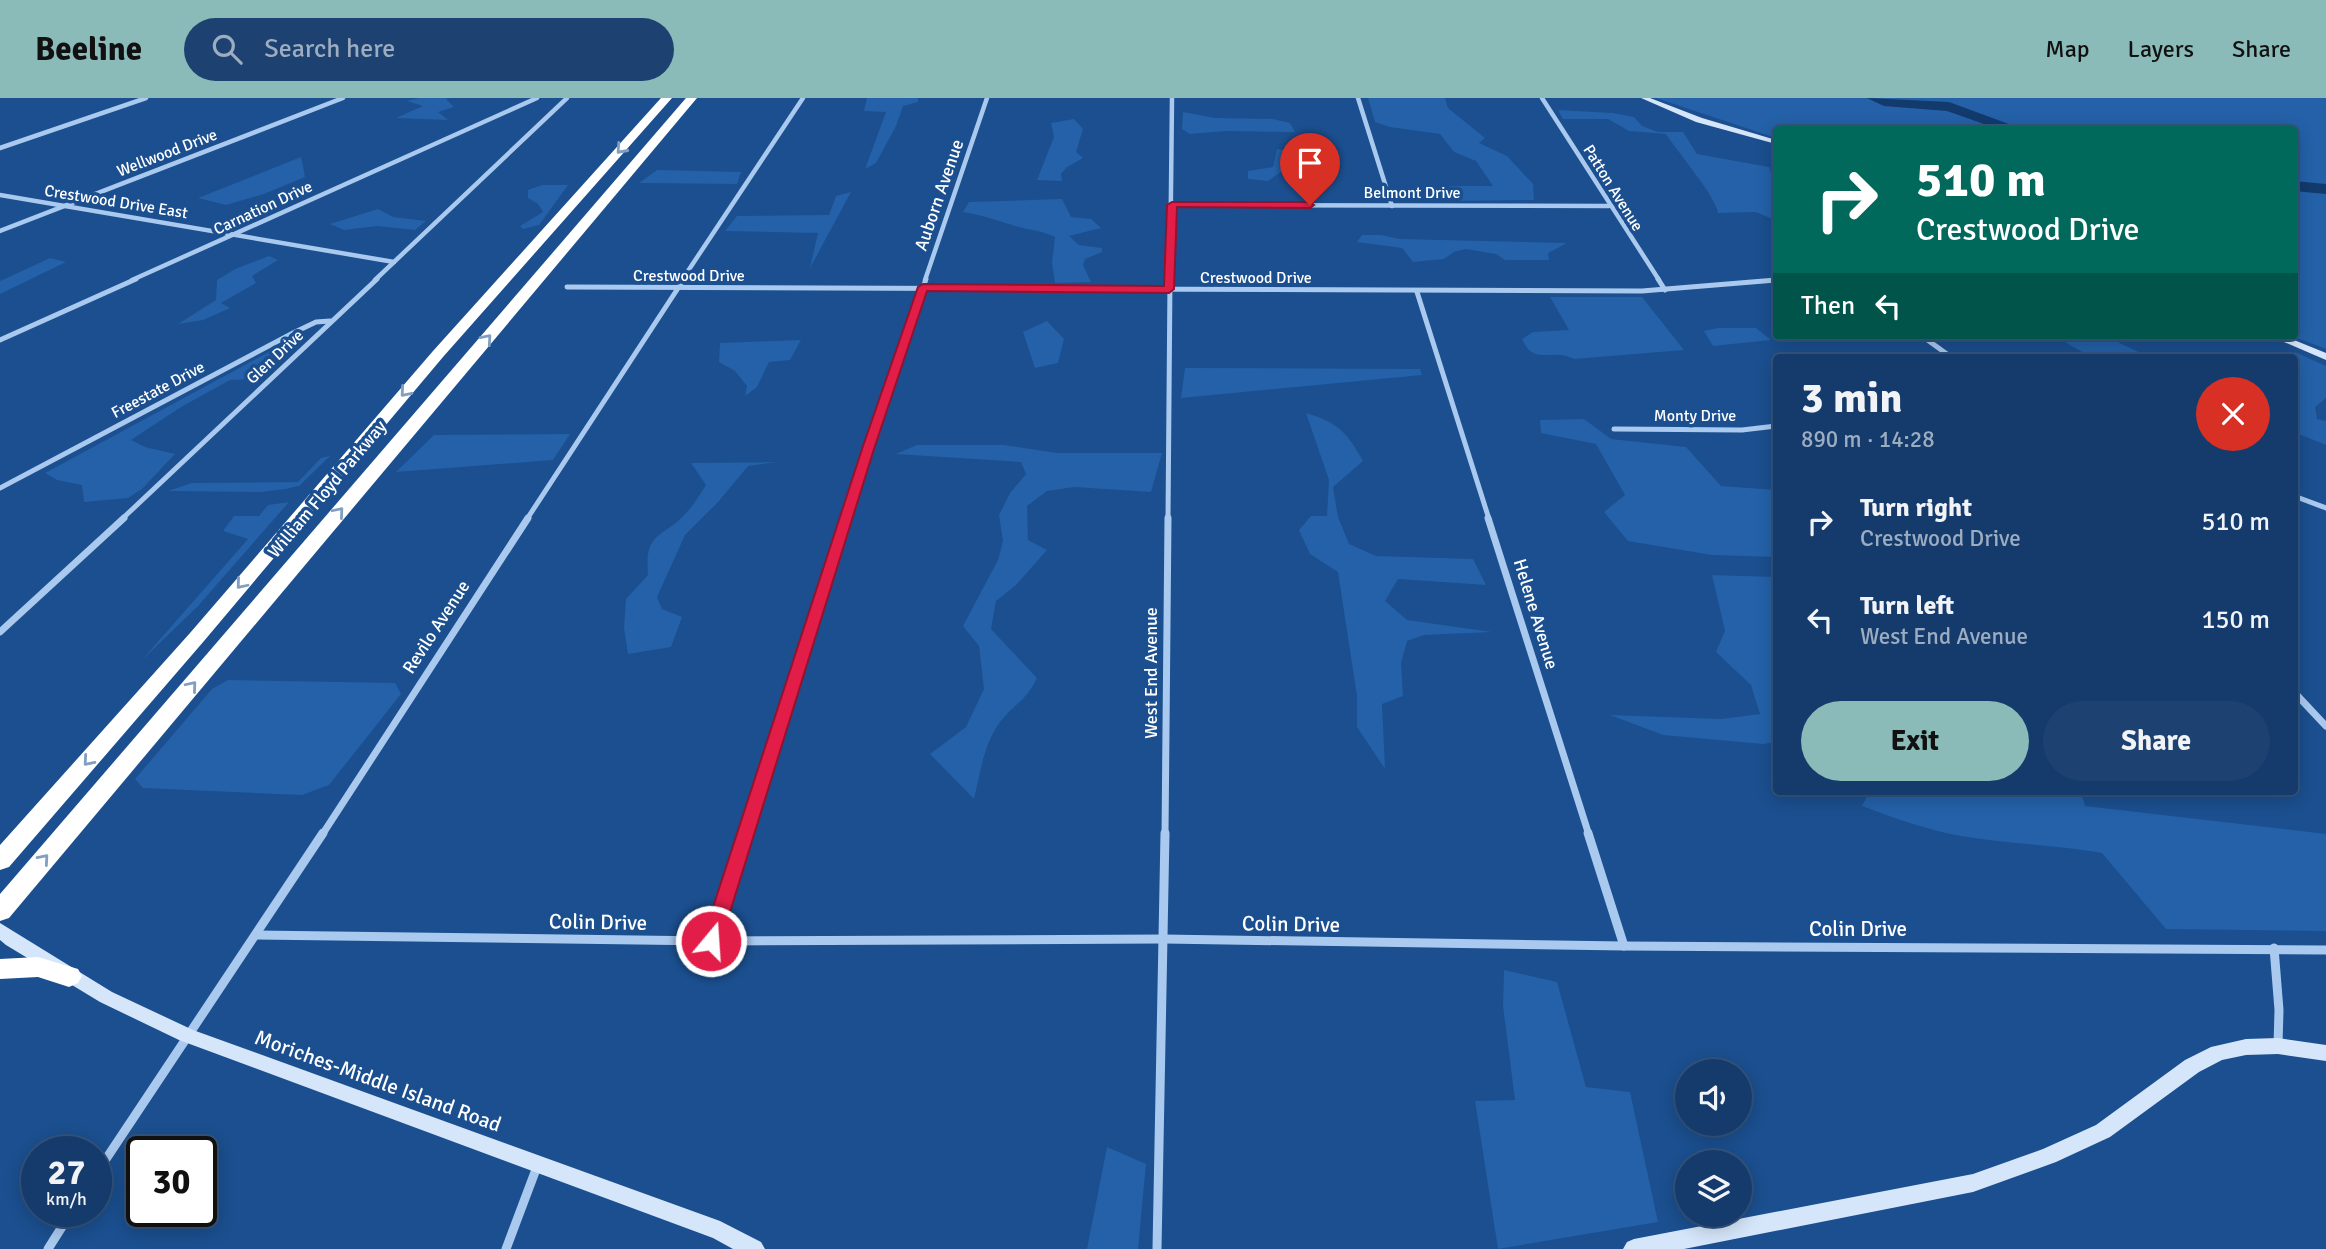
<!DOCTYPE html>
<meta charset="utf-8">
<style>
:root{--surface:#143b6b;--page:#1d4271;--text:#f1f3f6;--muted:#9dadc1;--line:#33557e;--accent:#8bbbb9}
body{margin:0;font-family:Signika,sans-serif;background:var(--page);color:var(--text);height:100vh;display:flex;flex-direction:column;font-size:26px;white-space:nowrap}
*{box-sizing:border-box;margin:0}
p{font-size:23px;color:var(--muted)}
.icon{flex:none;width:38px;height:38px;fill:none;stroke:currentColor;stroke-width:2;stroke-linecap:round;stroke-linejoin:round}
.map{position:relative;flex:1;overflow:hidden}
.side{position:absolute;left:1773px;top:256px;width:525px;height:441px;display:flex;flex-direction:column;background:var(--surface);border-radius:7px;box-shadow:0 4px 18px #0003,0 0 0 2px var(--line)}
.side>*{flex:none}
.guide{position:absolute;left:1773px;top:28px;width:525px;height:214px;border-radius:7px;box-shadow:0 4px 18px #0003,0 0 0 2px var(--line);background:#00695c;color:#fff;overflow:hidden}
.tools{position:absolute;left:1675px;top:961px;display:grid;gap:14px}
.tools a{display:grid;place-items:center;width:77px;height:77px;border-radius:50%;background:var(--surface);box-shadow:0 4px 18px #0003,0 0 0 2px var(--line);font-size:35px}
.speed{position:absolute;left:21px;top:1038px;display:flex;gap:14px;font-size:35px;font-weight:700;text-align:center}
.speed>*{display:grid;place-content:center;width:91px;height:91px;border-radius:50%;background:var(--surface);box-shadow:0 4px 18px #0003,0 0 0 2px var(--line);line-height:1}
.speed small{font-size:18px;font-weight:400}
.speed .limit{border:4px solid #111;border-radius:10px;background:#fff;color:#111}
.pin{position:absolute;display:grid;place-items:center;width:60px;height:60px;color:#fff;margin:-72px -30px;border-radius:50% 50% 50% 0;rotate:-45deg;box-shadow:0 0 7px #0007}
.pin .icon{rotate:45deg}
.me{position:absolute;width:77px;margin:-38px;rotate:18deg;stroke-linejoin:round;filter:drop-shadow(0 0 5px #0008)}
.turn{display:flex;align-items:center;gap:24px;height:147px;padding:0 28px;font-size:32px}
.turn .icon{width:91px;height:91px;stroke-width:2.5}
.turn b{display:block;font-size:49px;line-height:60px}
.then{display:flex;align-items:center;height:66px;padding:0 28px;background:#0003;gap:14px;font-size:26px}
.round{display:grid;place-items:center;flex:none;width:74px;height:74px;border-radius:37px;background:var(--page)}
.headline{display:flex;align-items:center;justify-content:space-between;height:119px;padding:0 28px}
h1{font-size:42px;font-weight:700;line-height:52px}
.cta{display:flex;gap:14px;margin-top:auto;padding:14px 28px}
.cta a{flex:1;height:80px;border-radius:42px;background:var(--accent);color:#111;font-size:28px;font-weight:700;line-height:80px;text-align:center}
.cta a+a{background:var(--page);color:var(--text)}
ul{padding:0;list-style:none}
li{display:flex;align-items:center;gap:21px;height:98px;padding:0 28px}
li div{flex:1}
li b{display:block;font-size:26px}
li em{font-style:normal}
header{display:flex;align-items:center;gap:42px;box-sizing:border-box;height:98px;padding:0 35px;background:var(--accent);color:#111}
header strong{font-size:33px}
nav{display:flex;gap:38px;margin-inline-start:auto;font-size:24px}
.search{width:490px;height:63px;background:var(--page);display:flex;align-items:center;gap:18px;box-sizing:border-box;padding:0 24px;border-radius:38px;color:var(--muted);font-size:26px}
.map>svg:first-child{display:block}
.green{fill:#2461a8}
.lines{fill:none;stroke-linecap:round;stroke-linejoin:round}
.river{fill:#123a6d;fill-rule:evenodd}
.street-far3{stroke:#a9c9ee;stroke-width:4.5}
.street-far2{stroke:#a9c9ee;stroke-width:5}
.street-far1{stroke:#a9c9ee;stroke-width:7}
.street{stroke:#a9c9ee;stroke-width:9}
.secondary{fill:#d6e6fa;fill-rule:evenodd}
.highway{fill:#fff;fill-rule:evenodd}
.oneway{stroke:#829ec1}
.route{fill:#e11d48;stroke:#92132f;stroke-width:2}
.labels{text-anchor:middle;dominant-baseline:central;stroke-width:7;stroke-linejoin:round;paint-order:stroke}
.far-street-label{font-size:16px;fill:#fff;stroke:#1b4f8f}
.street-label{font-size:18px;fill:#fff;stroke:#1b4f8f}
.near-street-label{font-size:21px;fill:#fff;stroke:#1b4f8f}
</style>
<header>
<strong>Beeline</strong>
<div class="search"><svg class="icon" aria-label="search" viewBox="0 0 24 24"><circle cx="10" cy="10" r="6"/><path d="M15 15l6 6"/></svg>Search here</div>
<nav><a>Map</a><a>Layers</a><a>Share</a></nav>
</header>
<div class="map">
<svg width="2326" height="1151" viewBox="0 0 2326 1151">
<rect width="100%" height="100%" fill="#1b4f8f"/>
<g class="green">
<path d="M419,0H449L446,1L454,9L438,14L448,22L396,20L423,8L407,3Z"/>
<path d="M867,0H918V4L903,8L896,28L876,65L865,71L886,14L864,13Z"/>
<path d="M1368,0H1445L1448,10L1485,40L1479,45L1507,58L1533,86L1534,102L1453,103L1449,88H1493L1476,63L1454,54L1440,36L1390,29L1375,24Z"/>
<path d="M1656,0H2326V251L2292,238L2294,32H1776V40Z"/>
<path d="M1558,12L1613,15L1634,19L1642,28L1658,34H1683L1697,56L1769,69L1772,78H1776V122L1755,114L1718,115C1715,97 1678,55 1666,36L1629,33L1608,21H1563Z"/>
<path d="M1183,14L1215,20L1273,21L1290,25L1295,34L1226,33L1190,36L1182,31Z"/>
<path d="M1074,21L1083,31L1076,54L1083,60L1067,69L1061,76L1062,83L1037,82L1054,39L1051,25Z"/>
<path d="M1277,51L1290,53L1302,65L1288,69L1268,83L1248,81V73L1273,69Z"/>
<path d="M301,59L305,79L264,96L226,107L198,100Z"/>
<path d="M657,72L741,74L737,86L639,85Z"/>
<path d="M542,87H568L539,127L523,131L520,128L543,114L538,106L528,100V92Z"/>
<path d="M851,94L810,170L818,135L725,133L737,118L829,117L836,98Z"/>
<path d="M1062,101L1071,119L1091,121L1101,130L1069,138L1079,147L1102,150V154L1085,161L1083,167L1091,184L1055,185L1052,165L1055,139C1041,132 1027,132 1012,127C996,122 981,117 963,114L969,104Z"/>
<path d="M378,111L393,119L426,123L415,132L377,128L344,132L330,126Z"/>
<path d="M1362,137H1381L1400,141L1567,145L1548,155L1549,162H1505L1496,156L1466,151L1454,154L1444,161L1413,164L1402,150L1357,144Z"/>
<path d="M269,158L278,162L252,178L256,185L221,205L230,210L203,222L178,226L216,202L217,182L235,171Z"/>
<path d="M50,160L66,164L0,196V183Z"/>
<path d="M1550,199H1642L1684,252L1574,261C1552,249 1534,269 1522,241L1533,234L1569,232Z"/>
<path d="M1047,223L1064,241L1058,265L1035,270L1023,234Z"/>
<path d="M1718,230H1756L1771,242L1713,248L1704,233Z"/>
<path d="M2027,238H2105L2149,259H2091L2065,244Z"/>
<path d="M301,241L298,249L257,281L230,282L181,309L131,342L145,349L175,356L142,391L128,400L84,404L82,387L57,382L45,375L282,247Z"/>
<path d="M801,242L790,262L769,264L757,289L745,298L747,288L735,273L719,264L720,245Z"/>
<path d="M2295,254L2326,268V300L2315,309L2317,321L2326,323V347L2294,334V259H2288Z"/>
<path d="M1185,270L1420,271L1422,277L1181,300Z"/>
<path d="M1306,315C1337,324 1347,334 1363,363L1333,389L1338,419L1349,446L1376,458L1473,461L1486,487L1398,481L1385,503L1407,522L1492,534L1424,537L1407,543L1401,565L1403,598L1382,606L1385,671L1357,629V598L1338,474L1310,456L1299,432L1311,418H1327L1329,382Z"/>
<path d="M1584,321L1611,341L1686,349L1721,388L1776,392V459L1712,457L1628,443L1604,414L1625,397L1596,346L1541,335L1540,322Z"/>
<path d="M570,336L553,362L396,374L434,337Z"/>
<path d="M917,347H1004L1057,355H1162L1151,394L1074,389L1047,393L1027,408L1028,442L1047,452L1016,487L996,503L991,531L1037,580C1026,604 1011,608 998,627C983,649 980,677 974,701L930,656L966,629L984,591L979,548L963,528L998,462L1003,443L999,417L1010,395L1026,376L1021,364L896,356Z"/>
<path d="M330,358L299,388L285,391L261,394L168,393L192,385L298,384L321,360Z"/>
<path d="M777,364L748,368L719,403L685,437L657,499L662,511L682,519L671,549L628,556L624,530L626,501L648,477C644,432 663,441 686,415C694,407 700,396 706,387L691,365Z"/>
<path d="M289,404L198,508L141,563L248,441L223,433L234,418H259L268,407Z"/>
<path d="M1712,477L1776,479V644L1763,646L1663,637L1610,617L1721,621L1760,616L1751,587L1716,554L1725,533Z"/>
<path d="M228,582L395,585L401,596L329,687L302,697L143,690L135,681L212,591Z"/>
<path d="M1870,693H2081L2085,708L2326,736V833L2166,831L2102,755C2056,747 2008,746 1961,738C1927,732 1894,720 1862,708Z"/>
<path d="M1504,872L1557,884L1586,989L1630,994L1658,1124L1498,1151L1475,1003L1515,1002L1503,908Z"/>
<path d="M1107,1049L1146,1066L1138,1151H1087Z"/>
</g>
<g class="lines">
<g class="river">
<path d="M1867,0L1949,4L2025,32H2001L1947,13L1884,8Z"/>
<path d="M2294,83L2326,86V96L2294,93Z"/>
</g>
<g class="street-far3">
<path d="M1358,0L1392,108"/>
<path d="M1542,0L1659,182"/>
<path d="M0,50L146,0"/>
<path d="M0,97L394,164"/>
<path d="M1172,107L1609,108"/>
<path d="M0,133L343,0"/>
<path d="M132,182L537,0"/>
<path d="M375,182L567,0"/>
<path d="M682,182L803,0"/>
<path d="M925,182L987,0"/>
<path d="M1170,182L1172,0"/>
<path d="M1772,182H1776"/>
</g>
<g class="street-far2">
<path d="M1658,181L1665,192"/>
<path d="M567,189L1642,193L1776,182"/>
<path d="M1417,194L1489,421"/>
<path d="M1922,238L1951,259"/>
<path d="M0,242L136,181"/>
<path d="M1614,331L1742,332L1776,328"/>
<path d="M0,390L293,235L316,224L330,223"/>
<path d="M2294,398L2326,410"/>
<path d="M122,421L377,181"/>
<path d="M527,421L684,181"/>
<path d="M846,421L926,181"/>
<path d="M1168,421L1170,181"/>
</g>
<g class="street-far1">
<path d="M1488,420L1589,737"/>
<path d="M0,534L124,420"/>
<path d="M2294,594L2326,628"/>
<path d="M322,737L528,420"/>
<path d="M745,737L846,420"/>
<path d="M1165,737L1168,420"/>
</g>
<g class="street">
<path d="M1588,735L1624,848"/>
<path d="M256,837L711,843L1164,841L1624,848L2326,852"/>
<path d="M711,843L746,735"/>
<path d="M2274,850L2279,912L2278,947"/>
<path d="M96,1076L323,735"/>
<path d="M48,1151L72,1113"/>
<path d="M506,1151L538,1066"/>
<path d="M1157,1151L1165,735"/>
</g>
<g class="secondary">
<path d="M1641,0H1650L1702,20L1776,42V46L1696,24Z"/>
<path d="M2270,238H2284L2326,255V262Z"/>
<path d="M0,825L112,894L193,932L720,1123L761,1144L765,1151H733L713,1140L179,942L100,904L6,847L0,842Z"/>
<path d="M2278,940L2326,947V963L2278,956L2246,957L2222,962L2199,974L2110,1039L2056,1064L1973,1094L1684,1151H1623L1627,1144L1634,1141L1973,1076L2043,1051L2096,1027L2185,962L2211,949L2246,941Z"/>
</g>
<g class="highway">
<path d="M661,0H672L443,259L204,543L9,769L0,772V747L190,535L433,253Z"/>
<path d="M686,0H697L9,820L0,823V796Z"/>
<path d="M38,859L78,871L82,878L78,885L69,889L38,879L0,881V861Z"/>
</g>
</g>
<defs><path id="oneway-chevron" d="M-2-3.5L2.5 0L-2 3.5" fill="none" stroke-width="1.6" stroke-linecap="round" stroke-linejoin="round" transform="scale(1.75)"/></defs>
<g class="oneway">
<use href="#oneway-chevron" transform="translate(621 51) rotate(132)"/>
<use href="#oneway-chevron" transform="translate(487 241) rotate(-49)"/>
<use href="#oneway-chevron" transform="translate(405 294) rotate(131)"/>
<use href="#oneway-chevron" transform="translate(339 414) rotate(-50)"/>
<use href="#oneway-chevron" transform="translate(241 486) rotate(130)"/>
<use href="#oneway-chevron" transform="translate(192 588) rotate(-50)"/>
<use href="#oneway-chevron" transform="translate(88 663) rotate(131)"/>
<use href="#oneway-chevron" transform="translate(44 761) rotate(-49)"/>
</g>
<path class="route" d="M1172,104H1310L1314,107L1310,110L1177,109L1174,191L1169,195L927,193L874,351L721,843L718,849L711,851L704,849L702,843L862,351L918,189L923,186L1164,188L1167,107Z"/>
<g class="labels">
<g class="far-street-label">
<text transform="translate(167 55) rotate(-21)">Wellwood Drive</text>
<text transform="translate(1613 90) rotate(58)">Patton Avenue</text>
<text x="1412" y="95">Belmont Drive</text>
<text transform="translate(116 104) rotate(9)">Crestwood Drive East</text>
<text transform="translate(263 110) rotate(-25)">Carnation Drive</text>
<text x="689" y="178">Crestwood Drive</text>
<text x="1256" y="180">Crestwood Drive</text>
<text transform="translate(275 259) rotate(-43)">Glen Drive</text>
<text transform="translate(158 292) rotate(-28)">Freestate Drive</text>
<text x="1695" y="318">Monty Drive</text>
</g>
<g class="street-label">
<text transform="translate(939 97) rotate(-71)">Auborn Avenue</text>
<text transform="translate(327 391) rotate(-50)">William Floyd Parkway</text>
<text transform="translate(1536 516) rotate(73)">Helene Avenue</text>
<text transform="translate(436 529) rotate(-57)">Revilo Avenue</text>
<text transform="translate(1151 575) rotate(-90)">West End Avenue</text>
</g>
<g class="near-street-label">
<text transform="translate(598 824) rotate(1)">Colin Drive</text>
<text transform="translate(1291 826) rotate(1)">Colin Drive</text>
<text x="1858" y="831">Colin Drive</text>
<text transform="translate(378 983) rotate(20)">Moriches-Middle Island Road</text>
</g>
</g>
</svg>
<div class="tools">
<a><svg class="icon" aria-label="sound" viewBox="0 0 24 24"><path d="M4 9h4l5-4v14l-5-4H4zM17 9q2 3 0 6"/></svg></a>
<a><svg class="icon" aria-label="layers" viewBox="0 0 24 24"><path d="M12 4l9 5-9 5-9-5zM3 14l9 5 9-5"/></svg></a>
</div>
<div class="speed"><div>27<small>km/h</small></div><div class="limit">30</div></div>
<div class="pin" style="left:1310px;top:107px;background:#d93025"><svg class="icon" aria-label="arrive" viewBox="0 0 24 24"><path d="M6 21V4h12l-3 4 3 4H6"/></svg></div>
<svg class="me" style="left:711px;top:843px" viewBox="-20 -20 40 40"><circle r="17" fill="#e11d48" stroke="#fff" stroke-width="3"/><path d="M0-11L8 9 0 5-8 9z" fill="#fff"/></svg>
<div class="guide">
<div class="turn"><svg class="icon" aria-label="right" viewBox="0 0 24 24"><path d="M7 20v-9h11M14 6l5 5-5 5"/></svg><div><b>510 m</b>Crestwood Drive</div></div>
<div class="then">Then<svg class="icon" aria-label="left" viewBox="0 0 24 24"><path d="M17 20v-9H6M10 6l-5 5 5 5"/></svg></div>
</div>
<section class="side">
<div class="headline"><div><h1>3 min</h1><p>890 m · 14:28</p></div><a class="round" style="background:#d93025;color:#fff"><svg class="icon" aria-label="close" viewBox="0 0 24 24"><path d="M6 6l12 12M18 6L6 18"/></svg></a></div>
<ul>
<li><svg class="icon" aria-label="right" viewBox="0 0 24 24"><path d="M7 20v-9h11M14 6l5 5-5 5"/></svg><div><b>Turn right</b><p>Crestwood Drive</p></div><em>510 m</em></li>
<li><svg class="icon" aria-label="left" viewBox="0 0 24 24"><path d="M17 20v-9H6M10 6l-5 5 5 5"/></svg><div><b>Turn left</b><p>West End Avenue</p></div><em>150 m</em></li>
</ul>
<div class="cta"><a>Exit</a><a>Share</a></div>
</section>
</div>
